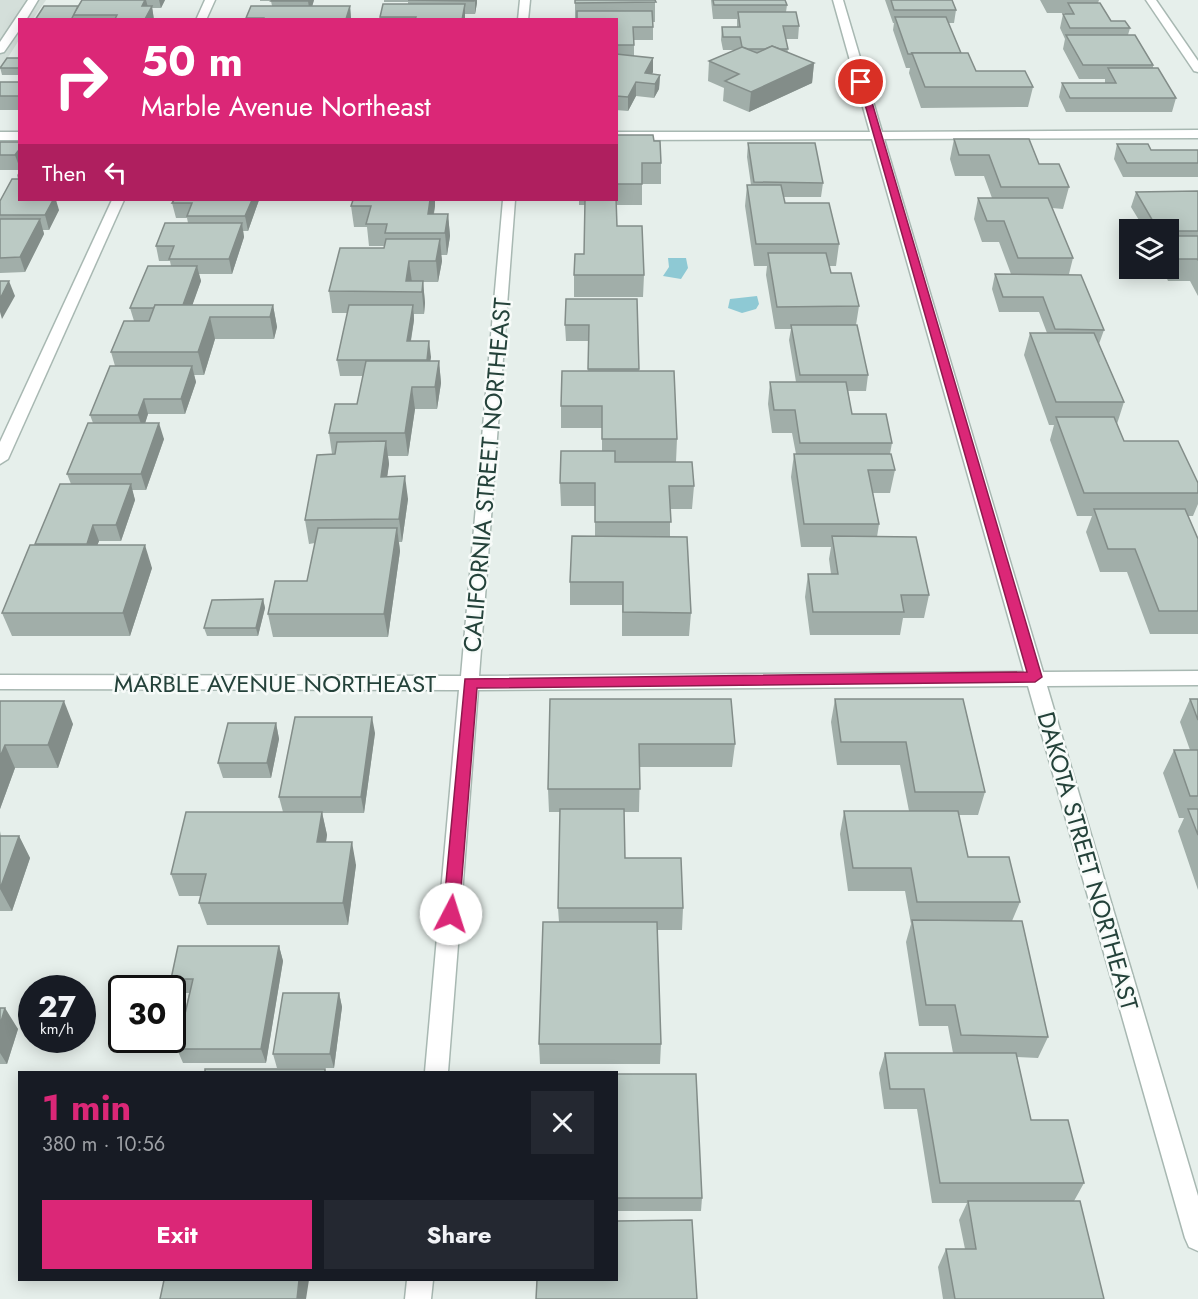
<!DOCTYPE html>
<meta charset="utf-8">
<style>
:root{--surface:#171b24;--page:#242831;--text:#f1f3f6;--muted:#9ea1a6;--accent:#db2777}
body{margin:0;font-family:Jost,sans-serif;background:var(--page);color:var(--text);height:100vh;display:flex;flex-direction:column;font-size:22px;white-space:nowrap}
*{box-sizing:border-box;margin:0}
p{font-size:20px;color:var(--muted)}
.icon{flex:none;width:33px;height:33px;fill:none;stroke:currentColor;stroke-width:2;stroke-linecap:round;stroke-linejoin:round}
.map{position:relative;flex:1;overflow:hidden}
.drawer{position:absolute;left:18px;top:1071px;width:600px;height:210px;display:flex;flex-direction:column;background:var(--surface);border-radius:0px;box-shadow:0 3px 15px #0003}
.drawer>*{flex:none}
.banner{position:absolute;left:18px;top:18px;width:600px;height:183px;border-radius:0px;box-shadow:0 3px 15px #0003;background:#db2777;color:#fff;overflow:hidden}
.fabs{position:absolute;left:1119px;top:219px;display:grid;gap:12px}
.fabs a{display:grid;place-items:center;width:60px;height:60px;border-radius:0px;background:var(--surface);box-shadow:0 3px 15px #0003;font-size:30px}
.speed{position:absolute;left:18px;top:975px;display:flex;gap:12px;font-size:30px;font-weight:700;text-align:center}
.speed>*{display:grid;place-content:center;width:78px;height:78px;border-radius:50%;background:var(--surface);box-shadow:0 3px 15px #0003;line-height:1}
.speed small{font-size:15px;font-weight:400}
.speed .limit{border:3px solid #111;border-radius:9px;background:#fff;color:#111}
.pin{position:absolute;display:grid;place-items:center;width:51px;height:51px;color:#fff;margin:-26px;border:3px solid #fff;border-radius:50%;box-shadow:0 2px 6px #0007}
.me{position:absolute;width:66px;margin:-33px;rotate:5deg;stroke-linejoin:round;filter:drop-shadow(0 0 4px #0008)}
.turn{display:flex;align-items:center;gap:21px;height:126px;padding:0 24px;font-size:27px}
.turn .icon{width:78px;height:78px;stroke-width:2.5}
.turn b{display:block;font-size:42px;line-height:51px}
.then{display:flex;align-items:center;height:57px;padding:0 24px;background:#0003;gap:12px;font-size:22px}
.round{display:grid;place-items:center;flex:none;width:63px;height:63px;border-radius:0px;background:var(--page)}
.overview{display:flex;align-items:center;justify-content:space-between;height:102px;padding:0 24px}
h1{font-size:36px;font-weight:700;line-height:45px;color:var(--accent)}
.action{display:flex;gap:12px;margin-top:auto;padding:12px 24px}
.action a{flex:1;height:69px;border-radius:0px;background:var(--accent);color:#fff;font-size:24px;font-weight:700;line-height:69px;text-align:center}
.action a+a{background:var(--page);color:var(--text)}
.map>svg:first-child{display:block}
.built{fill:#d4dfda}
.water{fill:#8ec9d4}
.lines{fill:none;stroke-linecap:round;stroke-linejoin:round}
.lane-casing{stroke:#a8b8b2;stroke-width:3}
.street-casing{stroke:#a8b8b2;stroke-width:3}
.lane{fill:#fff;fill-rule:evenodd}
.street{fill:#fff;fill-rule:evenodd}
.wall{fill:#a1aea9}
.shaded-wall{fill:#838d89}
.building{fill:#bbcac4;stroke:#838d89;stroke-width:1.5}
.route{fill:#db2777;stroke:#8e194d;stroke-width:1.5}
.labels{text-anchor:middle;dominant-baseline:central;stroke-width:5;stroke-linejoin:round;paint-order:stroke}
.street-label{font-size:24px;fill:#24423a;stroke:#f7fbf9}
</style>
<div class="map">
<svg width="1198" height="1299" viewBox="0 0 1198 1299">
<rect width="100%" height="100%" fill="#e6efeb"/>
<path class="built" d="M0,0H46L33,19L20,20L19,40L0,70Z"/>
<g class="water">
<path d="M668,258H686L688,268L681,279L663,276L669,267Z"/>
<path d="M757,296L759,304L756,309L742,313L728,308L730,299Z"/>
</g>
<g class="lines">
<g class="lane-casing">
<path id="lane" d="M28,0H38L26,20H20V29L4,52L0,53V42Z"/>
</g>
<g class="street-casing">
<g id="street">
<path d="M205,0H215L206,20H196Z"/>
<path d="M520,0H530L528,20H518Z"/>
<path d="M833,0H843L882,132L1198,130V138L884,139L1043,672L1198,671V685L1047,686L1198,1196V1251L1189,1247L1185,1238L1028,686L478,690L448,1072H425L459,690L0,689V675L461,676L503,200H515L479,676L1024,672L872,139L616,140V132H870Z"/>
<path d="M1146,0H1156L1198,61V72L1194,71Z"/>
<rect x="0" y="132" width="20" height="8"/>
<path d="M112,200H124L8,459L0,464V442Z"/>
<path d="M407,1280H433L431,1299H405Z"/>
</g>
</g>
<use href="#lane" class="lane"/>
<use href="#street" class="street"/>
</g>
<g class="wall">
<path d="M82,0H165L161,8H152L154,20H35L78,6Z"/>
<path d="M260,0H314L312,6H350L351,19L247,20L246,18L272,6L271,1H260Z"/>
<path d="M384,0H477V3L475,14H465V20H380V17L408,4V2H384Z"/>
<path d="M575,0H655V22H653V40H634V56L653,58V72L652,74L660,75L659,89L654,98L636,96L628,111L616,110V20H575Z"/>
<path d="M711,0H785L787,5L786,12L799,26L798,39H786L788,53L814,63L812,83L749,112L723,101L724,88L708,81L709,61L735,50H723L721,40L722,27H737V19H713Z"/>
<path d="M885,0H952L956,10L954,23H948L961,53L976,71L1033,87L1028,107L921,108L909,73L910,68H906L893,30L894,23H893Z"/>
<path d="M1040,0H1099L1098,3L1111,21L1130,28L1128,35L1153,65V68L1176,98L1172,112H1066L1059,97L1062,83H1105V79H1079L1063,49L1065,39L1060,28L1063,14H1065V13H1047Z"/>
<path d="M20,58V75H2L0,67Z"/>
<rect x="0" y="82" width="20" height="28"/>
<path d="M616,135L654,141L661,163V184H642V205H617V226L644,275L643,297H574V275L584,254L585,205H579V200H616Z"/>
<path d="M954,139L1039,164L1069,187L1063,209L1052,208L1073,258L1069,274L1104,330L1099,344L1124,402L1117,424L1124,441L1198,483V504L1193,516H1188L1198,539V634H1150L1127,572H1100L1086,532L1092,516H1077L1050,440L1054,425H1049L1024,355L1030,333H1047L1039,312H999L992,289L995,274H1011L999,242H982L974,219L978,198H992L984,176H955L950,159Z"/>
<rect x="0" y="142" width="20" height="28"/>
<path d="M748,143L823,183L821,197H783L785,203L839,244L836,266H829L831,273L859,306L856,325L868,375L866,391H848L852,414L892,443L890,454L895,470L890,493H873L879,524L877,537L929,595L924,618H903L900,635H810L805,597L808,574H831L829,559L831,547H801L791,477L794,454H796L792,433H772L768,404L770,382H796L789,340L791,329H775L766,275L767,266H754L745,206L747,185H751L747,157Z"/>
<path d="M1117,144L1151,150H1198V177H1123L1114,159Z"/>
<path d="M20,171V200L59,210L49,230H43L44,234L25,272L0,273V201L18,179L17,175Z"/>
<path d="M1198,191V296L1190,281H1168L1162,268H1168V230H1145L1131,207L1136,192Z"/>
<path d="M174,200H259L248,231H243L244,237L232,274H199L201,281L192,305H273L277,327L274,339H215L204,375H194L196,382L185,414H148L145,423L164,439L146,490H132L135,500L121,541H99L97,545L152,568L130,636H12L2,613L36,545L35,544L71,484L67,474L93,423L90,415L115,366L111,352L134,321L130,308L171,266L170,261H159L156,246L188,223L187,218H176L172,203Z"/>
<path d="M353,200H441L440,201H435V206L434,214H448L450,236L447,255H441L442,261L438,282H423L425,303L424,314H414V320L411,341L431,357L430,361H439L441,383L437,409H415L408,456H388L389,464L387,476L408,499L402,542H399L400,551L388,637H273L268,614L307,581L315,543L309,544L305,520L332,454L329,433L357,404L363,376H340L337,360L348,313H332L329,291L384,248V246H369L367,227H354L351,206Z"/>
<path d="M637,299L639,371L677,439L676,462L694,486L692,509H670V537L691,613L689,636H622V605H570V582L595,536V506H561L560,483L602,451V428H561V406L588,371L589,341H566L565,325Z"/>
<path d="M263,599L265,608L258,636H207L204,628Z"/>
<path d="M550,699L735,744L732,767H640L639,812H624L625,858L683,908L682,930H657L661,1044L660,1064H540L539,1044L559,922L558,908L560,812H549L548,789Z"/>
<path d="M835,699H963L985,792L978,815H959L968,857L1020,902L1012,921L1048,1037L1038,1058L1017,1057L1031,1120L1084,1183L1074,1201L1104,1299H943L938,1267L946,1249H965L959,1220L967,1203H932L917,1109H884L879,1073L885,1053H953L948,1026H919L906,942L911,924L905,891H848L840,834L844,811H909L900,765H837L831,722Z"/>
<path d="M1190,699H1198V890L1178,831L1184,818H1179L1163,773L1174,750H1190L1180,722Z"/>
<path d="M0,701L73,724L58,768H15L0,809Z"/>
<path d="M276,723L279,739L271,778H223L218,763Z"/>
<path d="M375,733L364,813H322L327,835L326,842L356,865L348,925H207L199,903L201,896H179L171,874L283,812L279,797Z"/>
<path d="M0,831L1,836H19L30,858L12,911H0Z"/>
<path d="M279,946L283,961L266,1063H183L177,1049L189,993H177L171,979Z"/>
<path d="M339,993L342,1007L334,1068H277L273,1054Z"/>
<path d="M0,1008L18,1029L7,1064H0Z"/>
<path d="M616,1074L702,1198L701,1211H616Z"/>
</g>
<g class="shaded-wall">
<path d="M145,0H146L149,11L152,6L154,20H145L142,6Z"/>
<path d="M159,0H165L161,8Z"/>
<path d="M308,0H314L310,14L308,1Z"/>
<path d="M475,0H477V3L475,14Z"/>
<path d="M465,4V20H462Z"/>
<path d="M350,6L351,19L346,20V19Z"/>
<path d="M653,58V72L647,83L645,73Z"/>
<path d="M814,63L812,83L749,112L751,92Z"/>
<path d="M660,75L659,89L654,98L655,84Z"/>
<path d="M636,82V96L628,111V97Z"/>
<path d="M18,151L20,156V169L15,155Z"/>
<path d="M46,200H56L59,210L49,230L45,215Z"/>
<path d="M252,200H259L248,231L245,216Z"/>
<path d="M430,200H435V206L430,233L428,214Z"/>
<path d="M448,214L450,236L447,255L445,233Z"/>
<path d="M40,219L44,234L25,272L20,257Z"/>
<path d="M242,223L244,237L232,274L229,259Z"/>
<path d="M440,239L442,261L438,282L436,261Z"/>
<path d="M409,261L412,282L406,281Z"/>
<path d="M197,266L201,281L186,323L182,308Z"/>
<path d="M9,281L15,296L2,319L0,312V299Z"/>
<path d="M423,281L425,303L424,314L422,292Z"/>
<path d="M273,305L277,327L274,339L270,317Z"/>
<path d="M413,305L414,320L408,357L407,341Z"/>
<path d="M210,317L215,339L204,375L198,352Z"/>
<path d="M429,341L431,357L428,376L427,360Z"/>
<path d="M439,361L441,383L437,409L435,387Z"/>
<path d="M192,366L196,382L185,414L181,399Z"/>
<path d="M412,387L415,409L408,456L405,433Z"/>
<path d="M144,399L148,414L143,430L138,415Z"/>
<path d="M159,423L164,439L146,490L141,474Z"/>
<path d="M386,441L389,464L384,500L381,477Z"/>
<path d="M405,476L408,499L402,542L399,519Z"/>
<path d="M131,484L135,500L121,541L116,525Z"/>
<path d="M93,525L99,541L92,559L87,544Z"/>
<path d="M397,528L400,551L388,637L384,614Z"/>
<path d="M145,545L152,568L130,636L123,613Z"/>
<path d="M263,599L265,608L258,636L256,628Z"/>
<path d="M64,701L73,724L58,768L48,745Z"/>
<path d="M372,717L375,733L364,813L361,797Z"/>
<path d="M276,723L279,739L271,778L267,763Z"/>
<path d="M5,745L15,768L0,809V757Z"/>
<path d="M322,812L327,835L322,865L317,842Z"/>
<path d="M19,836L30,858L12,911L0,889Z"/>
<path d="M352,842L356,865L348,925L343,903Z"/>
<path d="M279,946L283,961L266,1063L261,1049Z"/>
<path d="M339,993L342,1007L334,1068L330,1054Z"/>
<path d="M5,1008L18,1029L7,1064L0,1053V1025Z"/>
<path d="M299,1280H309L306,1299H297Z"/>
</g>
<g class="building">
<path d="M82,0H145L142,6H152L145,19H115L117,15H73Z"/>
<path d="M272,0H308V1H271Z"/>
<path d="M408,0H475L474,1Z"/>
<path d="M575,0H655L656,2L575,3Z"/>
<path d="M713,0H785L787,5H714Z"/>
<path d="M891,0H952L956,10H894Z"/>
<path d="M1068,3H1100L1111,21H1125L1130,28H1070L1063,14H1074Z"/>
<path d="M383,4H465L462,20H415L416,17H380Z"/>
<path d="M44,6H78L71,20H35Z"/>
<path d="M251,6H350L346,19H307L306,20H264V18H246Z"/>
<path d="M577,11H652L653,27H633L634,45H616V20H577Z"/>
<path d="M738,12H796L799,26H783L788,49H780L772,46L765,49H748L742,47L740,37H723L722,27H740Z"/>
<path d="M895,17H946L961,53H912L913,54H908Z"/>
<path d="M1066,35H1135L1153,65H1083Z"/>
<path d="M772,46L814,63L751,92L725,81L739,74L709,61L742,47L757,53Z"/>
<path d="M912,53H968L976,71H1025L1033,87H925Z"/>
<path d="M616,54L653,58L645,73L660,75L655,84L636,82L628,97L616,96Z"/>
<path d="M7,58H20V68H0Z"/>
<path d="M1108,68H1158L1176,98H1070L1062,83H1116Z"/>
<rect x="0" y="82" width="20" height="14"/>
<path d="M616,135H653L654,141H660L661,163H642V184H616Z"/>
<path d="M954,139H1029L1039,164H1059L1069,187H1001L989,155H959Z"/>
<path d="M0,142H20V151H18L15,155H0Z"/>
<path d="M748,143H815L823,183L754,182Z"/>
<path d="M1117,144H1148L1151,150H1198V163H1127Z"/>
<path d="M12,179H20V200H53L45,215H0V201Z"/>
<path d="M747,185H781L785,203H829L839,244H756Z"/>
<path d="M1198,191V231H1168V230H1158L1136,192Z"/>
<path d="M616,198L617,226H642L644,275H574L575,254H584L585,200H616Z"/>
<path d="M978,198H1048L1073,258H1018L1004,221H987Z"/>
<path d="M174,200H252L245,216H187L192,203H172Z"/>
<path d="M353,200H430L428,214H448L445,233H385L387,224H366L371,206H351Z"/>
<path d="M0,219H40L20,257L0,258Z"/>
<path d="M165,223H242L229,259H169L174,246H156Z"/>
<path d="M1168,236H1198V260L1197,259H1175L1168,246Z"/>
<path d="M386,239H440L436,261H409L406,281H423L422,292L329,291L340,248H384Z"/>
<path d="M768,253H826L831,273H851L859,306L777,307Z"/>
<path d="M148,266H197L183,305H155L154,308H130Z"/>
<path d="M995,274L1081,275L1104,330L1055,329L1043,297H1003Z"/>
<path d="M0,281H9L0,299Z"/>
<path d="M566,299H637L639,369H588L589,325H565Z"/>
<path d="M155,305H273L270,317H210L198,352H111L124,321H149Z"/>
<path d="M349,305H413L407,341H429L427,360H337Z"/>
<path d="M791,325H857L868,375H800Z"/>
<path d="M1030,333H1094L1124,402H1056Z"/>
<path d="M366,361H439L435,387H412L405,433H329L335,404H357Z"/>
<path d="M110,366H192L181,399H144L138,415H90Z"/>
<path d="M562,371H674L677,439H602V406H561Z"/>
<path d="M770,382H846L852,414H886L892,443H800L795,410H774Z"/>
<path d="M1056,417H1114L1124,441H1178L1198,483V493H1084Z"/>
<path d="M88,423H159L141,474H67Z"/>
<path d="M386,441L381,477L405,476L399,519L305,520L317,455L335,454L337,442Z"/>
<path d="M561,451H615V462H692L694,486H669L671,522H595V483H560Z"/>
<path d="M794,454H891L895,470H868L879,524H804Z"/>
<path d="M60,484H131L116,525H93L87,544H35Z"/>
<path d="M1094,509H1185L1198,539V611H1159L1135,549H1108Z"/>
<path d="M318,528H397L384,614H268L275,581H307Z"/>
<path d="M572,536L687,537L691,613L623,612V582H570Z"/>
<path d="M832,536L916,537L929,595H901L904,612H813L808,574H838Z"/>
<path d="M30,545H145L123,613H2Z"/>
<path d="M263,599L256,628H204L212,600Z"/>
<path d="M550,699H731L735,744H639L640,789H548Z"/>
<path d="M835,699H963L985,792H915L906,742H841Z"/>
<path d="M1190,699H1198V720Z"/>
<path d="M0,701H64L48,745H5L0,757Z"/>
<path d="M295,717H372L361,797H279Z"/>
<path d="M228,723H276L267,763H218Z"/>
<path d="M1174,750H1198V796H1190Z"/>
<path d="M560,809H624L625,858H681L683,908H558Z"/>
<path d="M1188,809H1198V835Z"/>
<path d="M844,811H958L968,857H1009L1020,902H917L911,868H853Z"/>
<path d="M186,812H322L317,842H352L343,903H199L206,874H171Z"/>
<path d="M0,836H19L0,889Z"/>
<path d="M912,920L1022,921L1048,1037L961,1035L955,1005H926Z"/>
<path d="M543,922H657L661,1044H539Z"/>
<path d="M178,946H279L261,1049H177L193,979H171Z"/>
<path d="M283,993H339L330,1054H273Z"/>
<path d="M0,1008H5L0,1025Z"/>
<path d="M885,1053H1016L1031,1120H1068L1084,1183H940L924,1089H890Z"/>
<rect x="205" y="1069" width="120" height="3"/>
<path d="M616,1074H696L702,1198H617Z"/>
<path d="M968,1201H1080L1104,1299H955L946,1249H976Z"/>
<path d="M692,1220L697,1299H536L537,1280H616L617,1221Z"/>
<path d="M164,1280H299L297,1299H160Z"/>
</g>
<path class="route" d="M858,80L866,82L1042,677L1035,682L477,688L459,914L457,918L451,920L445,918L443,914L465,679L1027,672Z"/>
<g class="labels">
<g class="street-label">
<text transform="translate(487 475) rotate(-85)">CALIFORNIA STREET NORTHEAST</text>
<text x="275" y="683">MARBLE AVENUE NORTHEAST</text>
<text transform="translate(1088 861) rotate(74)">DAKOTA STREET NORTHEAST</text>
</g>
</g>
</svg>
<div class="fabs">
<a><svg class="icon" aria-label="layers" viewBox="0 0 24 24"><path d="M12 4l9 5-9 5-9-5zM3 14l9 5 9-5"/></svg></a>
</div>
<div class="speed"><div>27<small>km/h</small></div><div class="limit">30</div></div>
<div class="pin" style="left:861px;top:82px;background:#d93025"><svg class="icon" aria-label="arrive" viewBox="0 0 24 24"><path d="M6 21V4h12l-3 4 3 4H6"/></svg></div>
<svg class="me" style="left:451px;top:914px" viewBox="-20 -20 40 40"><circle r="19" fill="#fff"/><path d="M0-13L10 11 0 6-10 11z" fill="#db2777"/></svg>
<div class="banner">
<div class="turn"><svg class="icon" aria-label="right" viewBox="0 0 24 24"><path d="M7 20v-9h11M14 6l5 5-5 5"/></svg><div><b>50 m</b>Marble Avenue Northeast</div></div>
<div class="then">Then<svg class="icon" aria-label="left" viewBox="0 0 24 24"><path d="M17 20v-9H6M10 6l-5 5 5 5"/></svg></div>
</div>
<section class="drawer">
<div class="overview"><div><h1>1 min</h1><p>380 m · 10:56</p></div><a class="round"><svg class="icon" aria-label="close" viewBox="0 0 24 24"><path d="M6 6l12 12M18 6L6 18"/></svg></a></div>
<div class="action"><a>Exit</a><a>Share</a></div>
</section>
</div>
